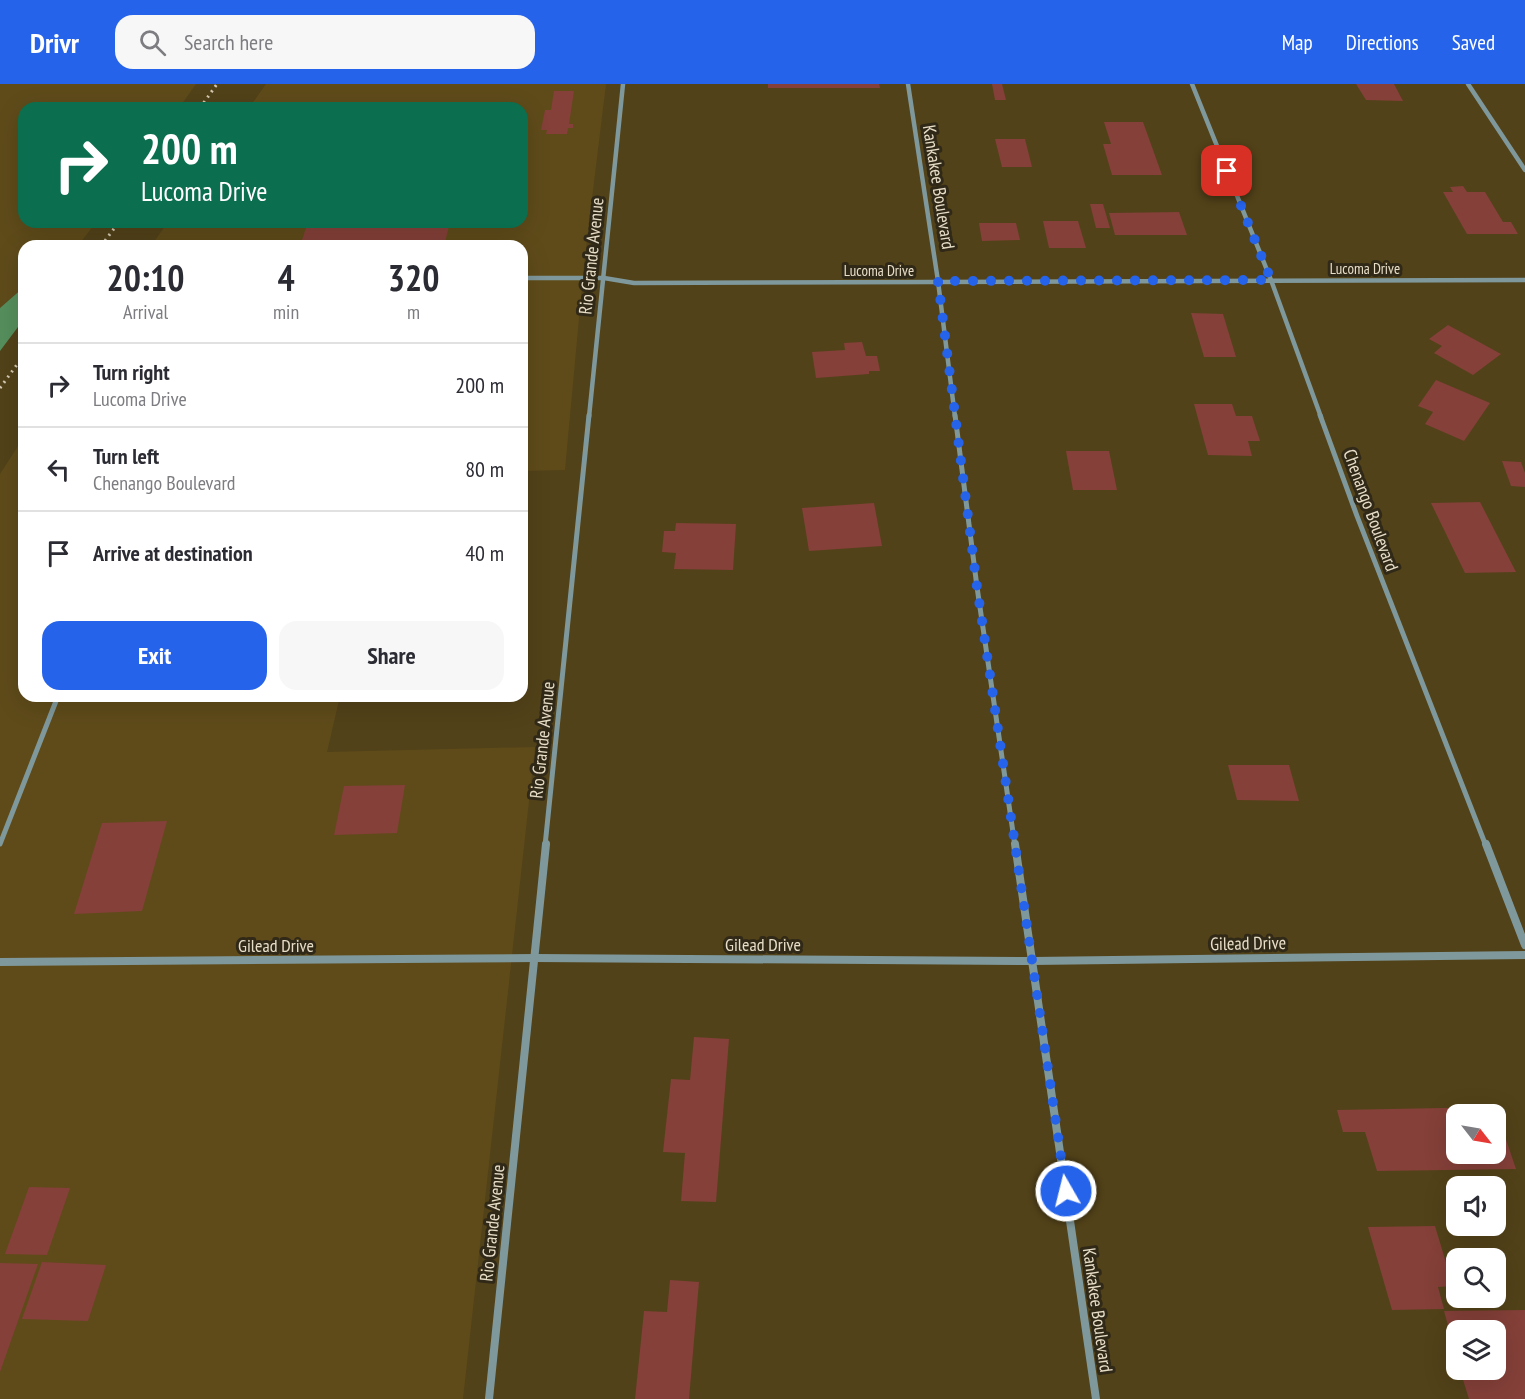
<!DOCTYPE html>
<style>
:root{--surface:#fff;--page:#f7f7f7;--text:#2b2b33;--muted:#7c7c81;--line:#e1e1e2;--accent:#2563eb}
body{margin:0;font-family:"PT Sans Narrow",sans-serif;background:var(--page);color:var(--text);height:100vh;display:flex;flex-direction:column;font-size:22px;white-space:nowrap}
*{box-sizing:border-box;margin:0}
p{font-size:20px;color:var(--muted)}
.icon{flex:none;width:33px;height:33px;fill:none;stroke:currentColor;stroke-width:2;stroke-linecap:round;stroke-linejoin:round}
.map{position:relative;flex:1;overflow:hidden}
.panel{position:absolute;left:18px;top:156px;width:510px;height:462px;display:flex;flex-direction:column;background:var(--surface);border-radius:18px;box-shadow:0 6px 24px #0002}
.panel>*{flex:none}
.hud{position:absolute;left:18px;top:18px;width:510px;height:126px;border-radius:18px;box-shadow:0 6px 24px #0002;background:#0b6e4f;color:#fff;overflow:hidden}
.needle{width:39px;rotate:121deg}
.buttons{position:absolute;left:1446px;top:1020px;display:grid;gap:12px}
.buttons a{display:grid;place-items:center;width:60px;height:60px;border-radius:12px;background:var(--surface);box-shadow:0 6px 24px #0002;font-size:30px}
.pin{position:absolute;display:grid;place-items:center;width:51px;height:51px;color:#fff;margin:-26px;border-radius:12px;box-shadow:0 3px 9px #0006}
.me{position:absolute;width:66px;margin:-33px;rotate:352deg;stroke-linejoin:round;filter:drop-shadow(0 0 4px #0008)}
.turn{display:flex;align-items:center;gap:21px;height:126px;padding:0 24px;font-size:27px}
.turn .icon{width:78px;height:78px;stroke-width:2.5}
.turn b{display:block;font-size:42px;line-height:51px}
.eta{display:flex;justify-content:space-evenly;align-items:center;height:102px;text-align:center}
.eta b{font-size:36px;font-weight:600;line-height:42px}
.primary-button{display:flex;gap:12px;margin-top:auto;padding:12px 24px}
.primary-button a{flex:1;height:69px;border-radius:18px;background:var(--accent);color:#fff;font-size:24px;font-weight:600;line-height:69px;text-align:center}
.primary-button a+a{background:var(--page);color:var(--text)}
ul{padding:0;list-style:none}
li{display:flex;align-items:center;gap:18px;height:84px;padding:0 24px;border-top:2px solid var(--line)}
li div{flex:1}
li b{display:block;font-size:22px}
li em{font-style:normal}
header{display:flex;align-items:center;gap:36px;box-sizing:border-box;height:84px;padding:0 30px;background:var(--accent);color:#fff}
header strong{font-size:28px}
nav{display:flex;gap:33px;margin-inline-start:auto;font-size:21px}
.search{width:420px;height:54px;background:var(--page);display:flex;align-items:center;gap:15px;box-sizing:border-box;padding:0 21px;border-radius:18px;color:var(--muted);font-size:22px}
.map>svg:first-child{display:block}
.built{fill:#5f4b1a}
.forest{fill:#568e5c}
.building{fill:#844039;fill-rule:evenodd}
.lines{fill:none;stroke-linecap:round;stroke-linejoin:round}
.street-far2{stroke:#7f989b;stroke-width:4.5}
.street-far1{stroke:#7f989b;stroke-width:5}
.street{stroke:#7f989b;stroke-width:8}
.rail{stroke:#d4c9b0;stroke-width:3;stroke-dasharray:2 4.5;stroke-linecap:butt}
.route{stroke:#2563eb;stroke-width:10;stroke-dasharray:0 18}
.labels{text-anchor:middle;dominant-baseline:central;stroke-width:6;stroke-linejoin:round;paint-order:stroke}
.far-street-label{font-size:15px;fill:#e8dec8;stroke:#312918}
.street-label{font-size:18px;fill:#e8dec8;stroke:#312918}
</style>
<header>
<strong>Drivr</strong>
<div class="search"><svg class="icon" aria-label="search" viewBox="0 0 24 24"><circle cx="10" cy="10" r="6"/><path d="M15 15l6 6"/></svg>Search here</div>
<nav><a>Map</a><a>Directions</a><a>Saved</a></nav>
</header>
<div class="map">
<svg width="1525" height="1315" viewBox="0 0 1525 1315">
<rect width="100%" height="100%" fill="#524219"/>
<g class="built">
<path d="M0,0H196L179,24H24V138H96L78,162H24V203L0,224Z"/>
<path d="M266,0H606L584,180L565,386L522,387V162H151L168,138H522V24H249Z"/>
<path d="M24,353V612H340L327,668L535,663L463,1315H0V390Z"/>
</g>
<path class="forest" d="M24,203V235L0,267V224Z"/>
<g class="building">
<path d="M768,0H879L880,4H768Z"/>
<path d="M992,0H1002L1006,16H995Z"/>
<path d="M1356,0H1394L1403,17L1366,16Z"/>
<path d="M554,7H574L569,40H573V44H568L567,50H546L547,46H541L545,26H551Z"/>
<path d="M478,18L476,24H346L347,19Z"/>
<path d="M1104,38H1143L1162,91H1112L1103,60H1111Z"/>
<path d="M995,55H1025L1032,83H1002Z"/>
<path d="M1463,102L1467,108H1485L1503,138H1511L1518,150H1467L1443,108H1453L1450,103Z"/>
<path d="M1090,120H1103L1110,144H1096Z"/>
<path d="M1179,128L1187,151H1115L1109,129Z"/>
<path d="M1043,137H1078L1086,164H1049Z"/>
<path d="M308,138H450L445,158L301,159Z"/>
<path d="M979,139H1016L1020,156L982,157Z"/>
<path d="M1191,229L1223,230L1236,273H1204Z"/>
<path d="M1448,241L1501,270L1473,291L1434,269L1442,262L1429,255Z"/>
<path d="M862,258L866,272H877L880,287H869V290L816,294L812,268L845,266L844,259Z"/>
<path d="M1436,296L1490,319L1464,357L1425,340L1433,328L1418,322Z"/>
<path d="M1194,320H1232L1236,332H1252L1260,357H1248L1252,372L1208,371Z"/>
<path d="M1066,367H1109L1117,406H1073Z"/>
<path d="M1502,377L1521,378L1525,389V403L1511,402Z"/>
<path d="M1480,418L1516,488L1465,489L1431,419Z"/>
<path d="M874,419L882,462L809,467L802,424Z"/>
<path d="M676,439L736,440L733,486L674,485L676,469L662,468L664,447H675Z"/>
<path d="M1228,681H1289L1299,717L1237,716Z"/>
<path d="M405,701L397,749L334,751L344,702Z"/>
<path d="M167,737L142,827L74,830L102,739Z"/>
<path d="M694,953L729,955L716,1118L681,1117L685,1069L663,1068L671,995L690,996Z"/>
<path d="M1495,1023L1516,1085L1377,1087L1365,1048H1343L1337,1026ZM1456,1030H1496V1070H1456Z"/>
<path d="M29,1103L70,1104L47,1171L5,1170Z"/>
<path d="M1435,1142L1453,1202L1438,1203L1444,1225L1392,1226L1368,1143Z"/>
<path d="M42,1178L106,1181L88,1237L22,1235Z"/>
<path d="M0,1179L38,1180L0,1288Z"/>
<path d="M670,1196L699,1198L689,1315H635L644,1227L667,1228Z"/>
<path d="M1525,1226V1315H1469L1460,1286H1496V1246H1456V1270L1444,1227Z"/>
</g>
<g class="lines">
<g class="street-far2">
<path d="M908,0L938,197L955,333"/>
<path d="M1192,0L1271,196L1321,333"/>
<path d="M1468,0L1525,86"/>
<path d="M522,194H604L634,199L1525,196"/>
<path d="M589,333L623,0"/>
</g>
<g class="street-far1">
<path d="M955,331L977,503L1015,762"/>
<path d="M1320,331L1357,432L1486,762"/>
<path d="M0,760L58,612"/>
<path d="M545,762L589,331"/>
</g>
<g class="street">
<path d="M1015,760L1096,1315"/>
<path d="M1486,760L1525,861"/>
<path d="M0,878L535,874L1033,877L1525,871"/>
<path d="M489,1315L546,760"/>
</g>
<g class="rail">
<path d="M200,24L217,0"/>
<path d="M101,162L119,138"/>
<path d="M0,304L24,271"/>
</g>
</g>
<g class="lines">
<path class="route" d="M1066,1107L977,503L938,197L1271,196L1227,87"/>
</g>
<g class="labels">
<g class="far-street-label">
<text x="1365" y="184">Lucoma Drive</text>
<text x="879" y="186">Lucoma Drive</text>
</g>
<g class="street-label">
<text transform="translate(939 103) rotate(81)">Kankakee Boulevard</text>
<text transform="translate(591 172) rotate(-84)">Rio Grande Avenue</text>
<text transform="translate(1371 426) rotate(70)">Chenango Boulevard</text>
<text transform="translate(542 656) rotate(-84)">Rio Grande Avenue</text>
<text transform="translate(1248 859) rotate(-1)">Gilead Drive</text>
<text x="763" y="860">Gilead Drive</text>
<text x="276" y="861">Gilead Drive</text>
<text transform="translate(492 1139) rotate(-84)">Rio Grande Avenue</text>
<text transform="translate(1098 1226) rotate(82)">Kankakee Boulevard</text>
</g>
</g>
</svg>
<div class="buttons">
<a><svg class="needle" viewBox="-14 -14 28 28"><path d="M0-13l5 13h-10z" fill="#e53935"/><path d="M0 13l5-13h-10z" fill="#7c7c81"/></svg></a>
<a><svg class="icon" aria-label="sound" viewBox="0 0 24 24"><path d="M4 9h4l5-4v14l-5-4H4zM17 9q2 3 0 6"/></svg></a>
<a><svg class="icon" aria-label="search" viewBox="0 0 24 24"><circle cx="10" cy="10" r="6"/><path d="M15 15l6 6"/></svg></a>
<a><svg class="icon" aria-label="layers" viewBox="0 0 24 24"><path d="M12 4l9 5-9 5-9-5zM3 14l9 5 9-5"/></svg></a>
</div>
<div class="pin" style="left:1227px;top:87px;background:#d93025"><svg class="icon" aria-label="arrive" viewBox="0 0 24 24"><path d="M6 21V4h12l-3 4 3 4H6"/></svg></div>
<svg class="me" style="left:1066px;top:1107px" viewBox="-20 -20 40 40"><circle r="17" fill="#2563eb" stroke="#fff" stroke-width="3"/><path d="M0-11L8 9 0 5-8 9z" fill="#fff"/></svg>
<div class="hud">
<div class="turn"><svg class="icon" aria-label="right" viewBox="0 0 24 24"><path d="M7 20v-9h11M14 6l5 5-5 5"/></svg><div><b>200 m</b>Lucoma Drive</div></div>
</div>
<section class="panel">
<div class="eta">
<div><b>20:10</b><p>Arrival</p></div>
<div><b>4</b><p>min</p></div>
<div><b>320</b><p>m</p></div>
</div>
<ul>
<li><svg class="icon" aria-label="right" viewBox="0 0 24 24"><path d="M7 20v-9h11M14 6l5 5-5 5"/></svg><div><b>Turn right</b><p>Lucoma Drive</p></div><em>200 m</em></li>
<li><svg class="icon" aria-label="left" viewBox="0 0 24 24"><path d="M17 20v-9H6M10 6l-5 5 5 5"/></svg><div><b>Turn left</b><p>Chenango Boulevard</p></div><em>80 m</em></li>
<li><svg class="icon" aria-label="arrive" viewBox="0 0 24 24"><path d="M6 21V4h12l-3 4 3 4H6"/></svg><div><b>Arrive at destination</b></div><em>40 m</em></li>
</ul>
<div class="primary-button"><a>Exit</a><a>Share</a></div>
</section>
</div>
